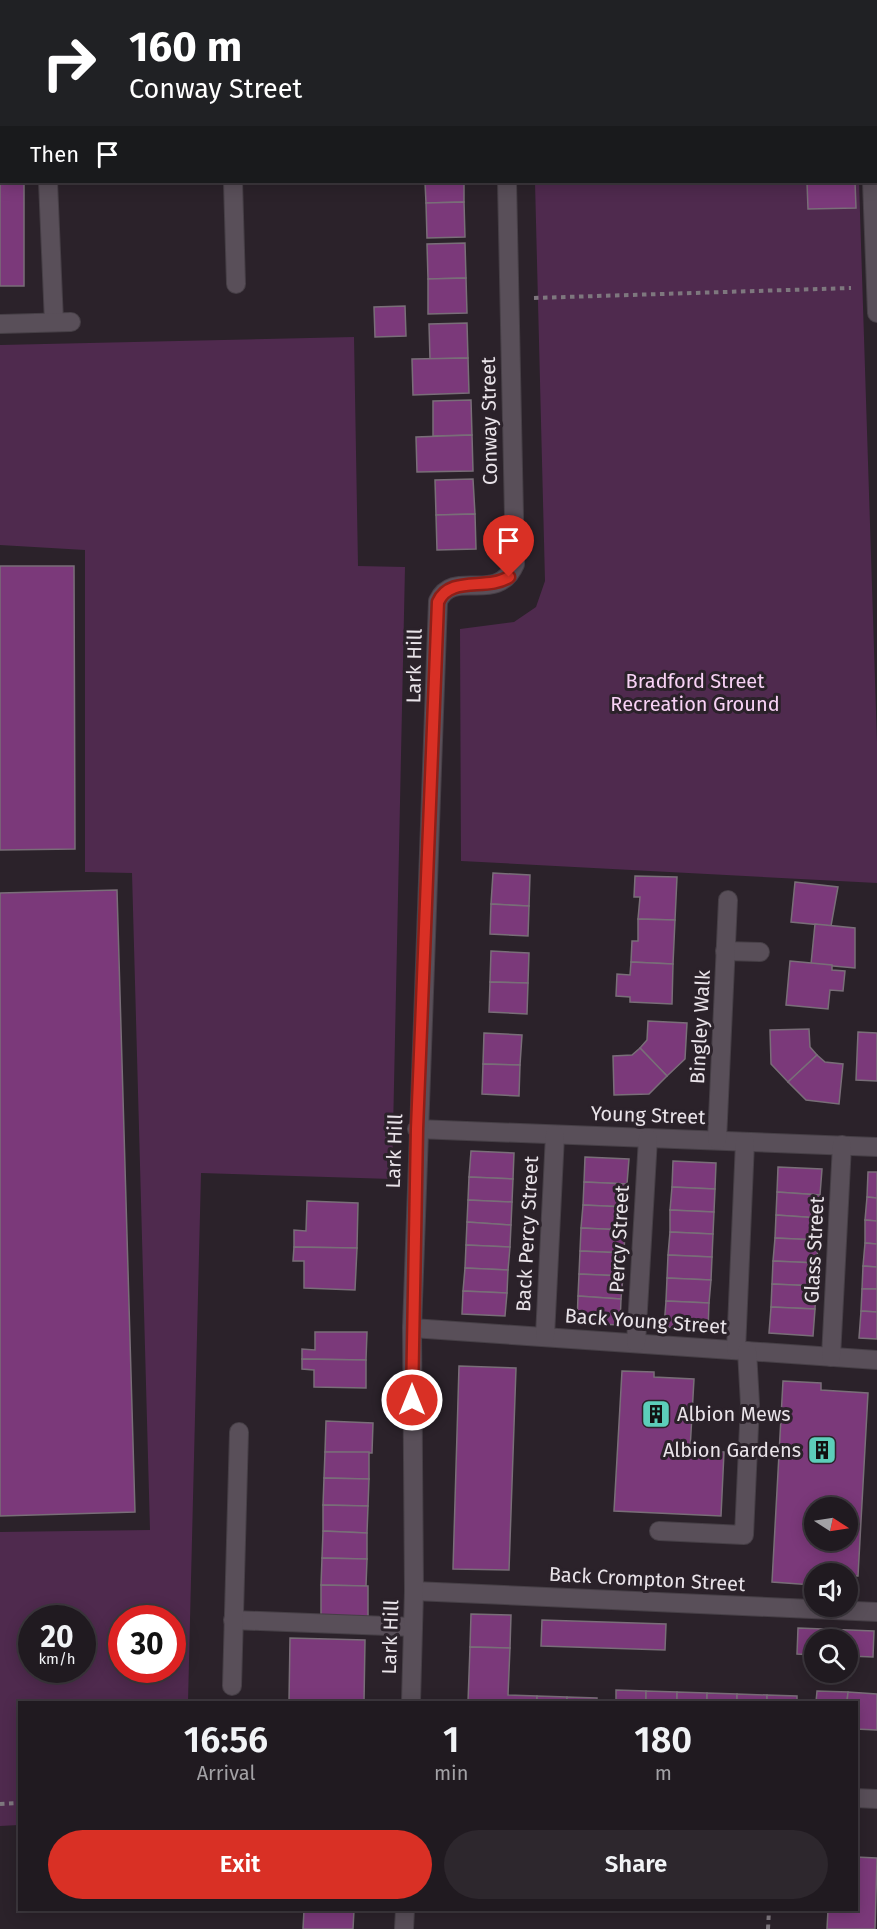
<!DOCTYPE html>
<style>
:root{--surface:#201a20;--page:#2d272d;--text:#f1f3f6;--muted:#a2a1a5;--line:#3d383e;--accent:#d93025}
body{margin:0;font-family:"Fira Sans",sans-serif;background:var(--page);color:var(--text);height:100vh;display:flex;flex-direction:column;font-size:22px;white-space:nowrap}
*{box-sizing:border-box;margin:0}
p{font-size:20px;color:var(--muted)}
.icon{flex:none;width:33px;height:33px;fill:none;stroke:currentColor;stroke-width:2;stroke-linecap:round;stroke-linejoin:round}
.map{position:relative;flex:1;overflow:hidden}
.sheet{position:absolute;left:18px;top:1701px;width:840px;height:210px;display:flex;flex-direction:column;background:var(--surface);border-radius:0px;box-shadow:0 3px 15px #0003,0 0 0 2px var(--line)}
.sheet>*{flex:none}
.banner{position:absolute;left:0px;top:0px;width:878px;height:183px;box-shadow:0 3px 15px #0003,0 0 0 2px var(--line);background:#202124;color:#fff;overflow:hidden}
.needle{width:39px;rotate:102deg}
.fabs{position:absolute;left:804px;top:1497px;display:grid;gap:12px}
.fabs a{display:grid;place-items:center;width:54px;height:54px;border-radius:50%;background:var(--surface);box-shadow:0 3px 15px #0003,0 0 0 2px var(--line);font-size:30px}
.speed{position:absolute;left:18px;top:1605px;display:flex;gap:12px;font-size:30px;font-weight:700;text-align:center}
.speed>*{display:grid;place-content:center;width:78px;height:78px;border-radius:50%;background:var(--surface);box-shadow:0 3px 15px #0003,0 0 0 2px var(--line);line-height:1}
.speed small{font-size:15px;font-weight:400}
.speed .limit{border:9px solid #d22;background:#fff;color:#111}
.pin{position:absolute;display:grid;place-items:center;width:51px;height:51px;color:#fff;margin:-62px -26px;border-radius:50% 50% 50% 0;rotate:-45deg;box-shadow:0 0 6px #0007}
.pin .icon{rotate:45deg}
.me{position:absolute;width:66px;margin:-33px;rotate:0deg;stroke-linejoin:round;filter:drop-shadow(0 0 4px #0008)}
.turn{display:flex;align-items:center;gap:21px;height:126px;padding:0 30px;font-size:27px}
.turn .icon{width:78px;height:78px;stroke-width:2.5}
.turn b{display:block;font-size:42px;line-height:51px}
.then{display:flex;align-items:center;height:57px;padding:0 30px;background:#0003;gap:12px;font-size:22px}
.eta{display:flex;justify-content:space-evenly;align-items:center;height:102px;text-align:center}
.eta b{font-size:36px;font-weight:600;line-height:42px}
.cta{display:flex;gap:12px;margin-top:auto;padding:12px 30px}
.cta a{flex:1;height:69px;border-radius:36px;background:var(--accent);color:#fff;font-size:24px;font-weight:600;line-height:69px;text-align:center}
.cta a+a{background:var(--page);color:var(--text)}
.map>svg:first-child{display:block}
.green{fill:#4f2a4e;fill-rule:evenodd}
.building{fill:#7b397a;stroke:#796e78;stroke-width:1.5;fill-rule:evenodd}
.lines{fill:none;stroke-linecap:round;stroke-linejoin:round}
.minor-casing{stroke:#463f46;stroke-width:20}
.path{stroke:#7e777e;stroke-width:4;stroke-dasharray:4.5 4.5;stroke-linecap:butt}
.minor{stroke:#594f59;stroke-width:18}
.route-casing{stroke:#8d1f18;stroke-width:15}
.route{stroke:#d93025;stroke-width:10}
.labels{text-anchor:middle;dominant-baseline:central;stroke-width:6;stroke-linejoin:round;paint-order:stroke}
.street-label{font-size:20px;fill:#e9e3e9;stroke:#2b222a}
.park-label{font-size:20px;fill:#f8d2f5;stroke:#2b222a}
.poi-label{font-size:20px;fill:#e9e3e9;stroke:#2b222a;text-anchor:start}
</style>
<div class="map">
<svg width="877" height="1929" viewBox="0 0 877 1929">
<rect width="100%" height="100%" fill="#2b222a"/>
<g class="green">
<path d="M530,0H877V58L876,2Z"/>
<path d="M535,182H859L877,742V883L461,861L460,629L514,622L536,607L545,581Z"/>
<path d="M354,337L358,566L405,567L392,1179L201,1173L188,1702H20L19,1825L0,1826V1532L150,1530L132,873L85,872V550L0,545V345ZM82,1618V1670H32V1618ZM172,1618V1670H122V1618Z"/>
</g>
<g class="building">
<path d="M0,0L11,2H2L0,90Z"/>
<rect x="419" y="0" width="46" height="2"/>
<rect x="0" y="90" width="2" height="63"/>
<path d="M0,160L2,182H24V286H0Z"/>
<path d="M425,182H464V202L426,203Z"/>
<path d="M807,182H855L856,208L808,209Z"/>
<path d="M464,202L465,237L427,238L426,203Z"/>
<path d="M465,243L466,278L428,279L427,244Z"/>
<path d="M466,278L467,313L428,314V279Z"/>
<path d="M405,306L406,336L375,337L374,307Z"/>
<path d="M467,323L468,358L430,359L429,324Z"/>
<path d="M468,358L469,393L413,395L412,359Z"/>
<path d="M471,400L472,435L433,436V401Z"/>
<path d="M472,435L473,471L417,472L416,437Z"/>
<path d="M473,479L475,514L436,515L435,480Z"/>
<path d="M475,514L476,549L437,550L436,515Z"/>
<path d="M0,566H74L75,849L0,850Z"/>
<path d="M493,873L530,875L529,906L491,904Z"/>
<path d="M635,876L677,877L675,920L638,919L640,897H634Z"/>
<path d="M795,882L838,887L831,926L791,922Z"/>
<path d="M117,890L135,1512L0,1516V893Z"/>
<path d="M491,904L529,906L528,936L490,934Z"/>
<path d="M638,919L675,920L673,964L631,962L632,941H638Z"/>
<path d="M815,924L855,928V968L811,964Z"/>
<path d="M491,951L529,953L528,983L490,982Z"/>
<path d="M790,961L832,965V970L845,971L843,991L830,990L828,1009L786,1005Z"/>
<path d="M631,962L673,964L672,1004L630,1002V997L616,996L617,974L630,975Z"/>
<path d="M490,982L528,983L527,1014L489,1012Z"/>
<path d="M648,1021L687,1023L685,1059L667,1076L640,1048L647,1040Z"/>
<path d="M809,1029L810,1047L817,1055L788,1082L771,1064L770,1030Z"/>
<path d="M858,1032L877,1033V1081L856,1080Z"/>
<path d="M484,1033L522,1035L520,1065L483,1064Z"/>
<path d="M640,1048L667,1076L649,1094L614,1095L613,1056L632,1055Z"/>
<path d="M817,1055L825,1062L843,1064L839,1104L806,1100L788,1082Z"/>
<path d="M483,1064L520,1065L519,1096L482,1094Z"/>
<path d="M471,1151L514,1153L513,1179L469,1177Z"/>
<path d="M585,1157L629,1159L627,1184L584,1182Z"/>
<path d="M673,1161L716,1163L715,1189L672,1187Z"/>
<path d="M778,1167L822,1169L820,1195L777,1192Z"/>
<path d="M868,1172H877V1198L867,1197Z"/>
<path d="M469,1177L513,1179L512,1202L468,1200Z"/>
<path d="M584,1182L627,1184L626,1207L583,1205Z"/>
<path d="M672,1187L715,1189L714,1212L670,1210Z"/>
<path d="M777,1192L820,1195L819,1218L776,1215Z"/>
<path d="M867,1197L877,1198V1221L865,1220Z"/>
<path d="M468,1200L512,1202L511,1225L467,1222Z"/>
<path d="M307,1201L358,1203L357,1248L294,1247V1230L306,1231Z"/>
<path d="M583,1205L626,1207L625,1230L581,1228Z"/>
<path d="M670,1210L714,1212L713,1234L670,1232Z"/>
<path d="M776,1215L819,1218L818,1240L775,1238Z"/>
<path d="M865,1220L877,1221V1244L865,1243Z"/>
<path d="M467,1222L511,1225L510,1247L466,1245Z"/>
<path d="M581,1228L625,1230L624,1253L580,1251Z"/>
<path d="M670,1232L713,1234L712,1257L668,1255Z"/>
<path d="M775,1238L818,1240L817,1263L773,1261Z"/>
<path d="M865,1243L877,1244V1267L863,1266Z"/>
<path d="M466,1245L510,1247L508,1270L465,1268Z"/>
<path d="M294,1247L357,1248L355,1290L304,1288V1261H293Z"/>
<path d="M580,1251L624,1253L623,1276L579,1274Z"/>
<path d="M668,1255L712,1257L711,1280L667,1278Z"/>
<path d="M773,1261L817,1263L816,1286L772,1284Z"/>
<path d="M863,1266L877,1267V1289H862Z"/>
<path d="M465,1268L508,1270L507,1293L463,1291Z"/>
<path d="M579,1274L623,1276L621,1299L578,1296Z"/>
<path d="M667,1278L711,1280L709,1303L666,1301Z"/>
<path d="M772,1284L816,1286L815,1309L771,1307Z"/>
<path d="M862,1289H877V1312L861,1311Z"/>
<path d="M463,1291L507,1293L505,1316L462,1314Z"/>
<path d="M578,1296L621,1299L620,1325L577,1323Z"/>
<path d="M666,1301L709,1303L708,1330L664,1327Z"/>
<path d="M771,1307L815,1309L813,1336L769,1333Z"/>
<path d="M861,1311L877,1312V1339L859,1338Z"/>
<path d="M315,1332H367L366,1360L302,1359V1349L315,1350Z"/>
<path d="M302,1359L366,1360V1388L314,1387V1370L302,1369Z"/>
<path d="M459,1366L516,1368L509,1570L453,1569Z"/>
<path d="M622,1371L654,1372V1377L694,1379L690,1450L724,1452L721,1516L614,1511Z"/>
<path d="M783,1381L821,1383V1390L868,1393L858,1576H848V1574H814L813,1585L772,1582ZM814,1508H848V1540H814Z"/>
<path d="M326,1421L373,1423L372,1453L325,1452Z"/>
<path d="M325,1452H369V1479L324,1478Z"/>
<path d="M324,1478L369,1479L368,1506L323,1505Z"/>
<path d="M323,1505L368,1506L367,1533L323,1531Z"/>
<path d="M323,1531L367,1533V1559L322,1558Z"/>
<path d="M322,1558L367,1559L366,1586L321,1585Z"/>
<path d="M321,1585L368,1586V1617L321,1615Z"/>
<path d="M471,1614L511,1615L510,1648L470,1647Z"/>
<path d="M542,1620L666,1624L665,1650L541,1646Z"/>
<path d="M798,1628L874,1631L873,1657L848,1656V1640H814V1655L797,1654Z"/>
<path d="M290,1638L365,1640L364,1702H289Z"/>
<path d="M470,1647L510,1648L508,1695L537,1696V1702H468Z"/>
<path d="M616,1690L646,1691V1702H616Z"/>
<path d="M646,1691L677,1692V1702H646Z"/>
<path d="M817,1691L848,1692L847,1702H816Z"/>
<path d="M677,1692L707,1693V1702H677Z"/>
<path d="M848,1692L877,1694V1730L856,1729V1702H847Z"/>
<path d="M707,1693L737,1694V1702H707Z"/>
<path d="M737,1694L767,1695V1702H737Z"/>
<path d="M767,1695L797,1696V1702H767Z"/>
<path d="M537,1696L567,1697V1702H537Z"/>
<path d="M567,1697L597,1698V1702H567Z"/>
<path d="M856,1857L877,1858L875,1929H827L828,1910H856Z"/>
<path d="M304,1910H354L353,1929H303Z"/>
</g>
<g class="lines">
<g class="minor-casing">
<g id="minor">
<path d="M44,0V2"/>
<path d="M229,0V2"/>
<path d="M365,0V2"/>
<path d="M503,0V2"/>
<path d="M876,95L877,94"/>
<path d="M48,182L54,322"/>
<path d="M233,182L236,284"/>
<path d="M872,182L877,313"/>
<path d="M0,324L71,322"/>
<path d="M725,951L760,952"/>
<path d="M417,1129L877,1147"/>
<path d="M717,1140L728,900"/>
<path d="M412,1328L877,1360"/>
<path d="M545,1336L555,1135"/>
<path d="M636,1343L648,1138"/>
<path d="M736,1350L745,1142"/>
<path d="M831,1357L842,1145"/>
<path d="M659,1531L744,1535L750,1404L747,1351"/>
<path d="M414,1591L877,1612"/>
<path d="M233,1620L413,1627"/>
<path d="M232,1686L239,1432"/>
<path d="M411,1702L414,1591L412,1328L438,601C454,567 497,606 515,564L507,182"/>
<path d="M856,1798L877,1799"/>
<path d="M404,1929L405,1910"/>
</g>
</g>
<g class="path">
<path d="M876,16H877"/>
<path d="M534,298L851,288"/>
<path d="M0,1804L20,1803"/>
<path d="M768,1929L769,1910"/>
</g>
<use href="#minor" class="minor"/>
</g>
<g class="lines">
<g class="route-casing">
<path id="route" d="M412,1400L417,1129L438,602C450,575 487,591 509,577"/>
</g>
<use href="#route" class="route"/>
</g>
<defs>
<g id="building-square" transform="scale(1.5)"><rect x="-9" y="-9" width="18" height="18" rx="4" fill="#5cceba" stroke="#2b222a"/><path d="M-4-6H4V6H1V3H-1V6H-4ZM-2.5-4.3h1.7v1.8h-1.7ZM.8-4.3h1.7v1.8H.8ZM-2.5-1h1.7V.8h-1.7ZM.8-1h1.7V.8H.8Z" fill="#111"/></g>
</defs>
<g fill-rule="evenodd">
<use href="#building-square" x="656" y="1414"/>
<use href="#building-square" x="822" y="1450"/>
</g>
<g class="labels">
<g class="street-label">
<text transform="translate(489 421) rotate(-91)">Conway Street</text>
<text transform="translate(414 666) rotate(-89)">Lark Hill</text>
<text transform="translate(700 1027) rotate(-87)">Bingley Walk</text>
<text transform="translate(648 1115) rotate(2)">Young Street</text>
<text transform="translate(394 1151) rotate(-88)">Lark Hill</text>
<text transform="translate(527 1234) rotate(-87)">Back Percy Street</text>
<text transform="translate(619 1239) rotate(-87)">Percy Street</text>
<text transform="translate(814 1250) rotate(-87)">Glass Street</text>
<text transform="translate(646 1321) rotate(4)">Back Young Street</text>
<text transform="translate(647 1579) rotate(3)">Back Crompton Street</text>
<text transform="translate(390 1637) rotate(-88)">Lark Hill</text>
</g>
<g class="park-label">
<text x="695" y="681">Bradford Street<tspan x="695" dy="23">Recreation Ground</tspan></text>
</g>
<g class="poi-label">
<text x="677" y="1414">Albion Mews</text>
<text x="801" y="1450" text-anchor="end">Albion Gardens</text>
</g>
</g>
</svg>
<div class="fabs">
<a><svg class="needle" viewBox="-14 -14 28 28"><path d="M0-13l5 13h-10z" fill="#e53935"/><path d="M0 13l5-13h-10z" fill="#a2a1a5"/></svg></a>
<a><svg class="icon" aria-label="sound" viewBox="0 0 24 24"><path d="M4 9h4l5-4v14l-5-4H4zM17 9q2 3 0 6"/></svg></a>
<a><svg class="icon" aria-label="search" viewBox="0 0 24 24"><circle cx="10" cy="10" r="6"/><path d="M15 15l6 6"/></svg></a>
</div>
<div class="speed"><div>20<small>km/h</small></div><div class="limit">30</div></div>
<div class="pin" style="left:509px;top:577px;background:#d93025"><svg class="icon" aria-label="arrive" viewBox="0 0 24 24"><path d="M6 21V4h12l-3 4 3 4H6"/></svg></div>
<svg class="me" style="left:412px;top:1400px" viewBox="-20 -20 40 40"><circle r="17" fill="#d93025" stroke="#fff" stroke-width="3"/><path d="M0-11L8 9 0 5-8 9z" fill="#fff"/></svg>
<div class="banner">
<div class="turn"><svg class="icon" aria-label="right" viewBox="0 0 24 24"><path d="M7 20v-9h11M14 6l5 5-5 5"/></svg><div><b>160 m</b>Conway Street</div></div>
<div class="then">Then<svg class="icon" aria-label="arrive" viewBox="0 0 24 24"><path d="M6 21V4h12l-3 4 3 4H6"/></svg></div>
</div>
<section class="sheet">
<div class="eta">
<div><b>16:56</b><p>Arrival</p></div>
<div><b>1</b><p>min</p></div>
<div><b>180</b><p>m</p></div>
</div>
<div class="cta"><a>Exit</a><a>Share</a></div>
</section>
</div>
